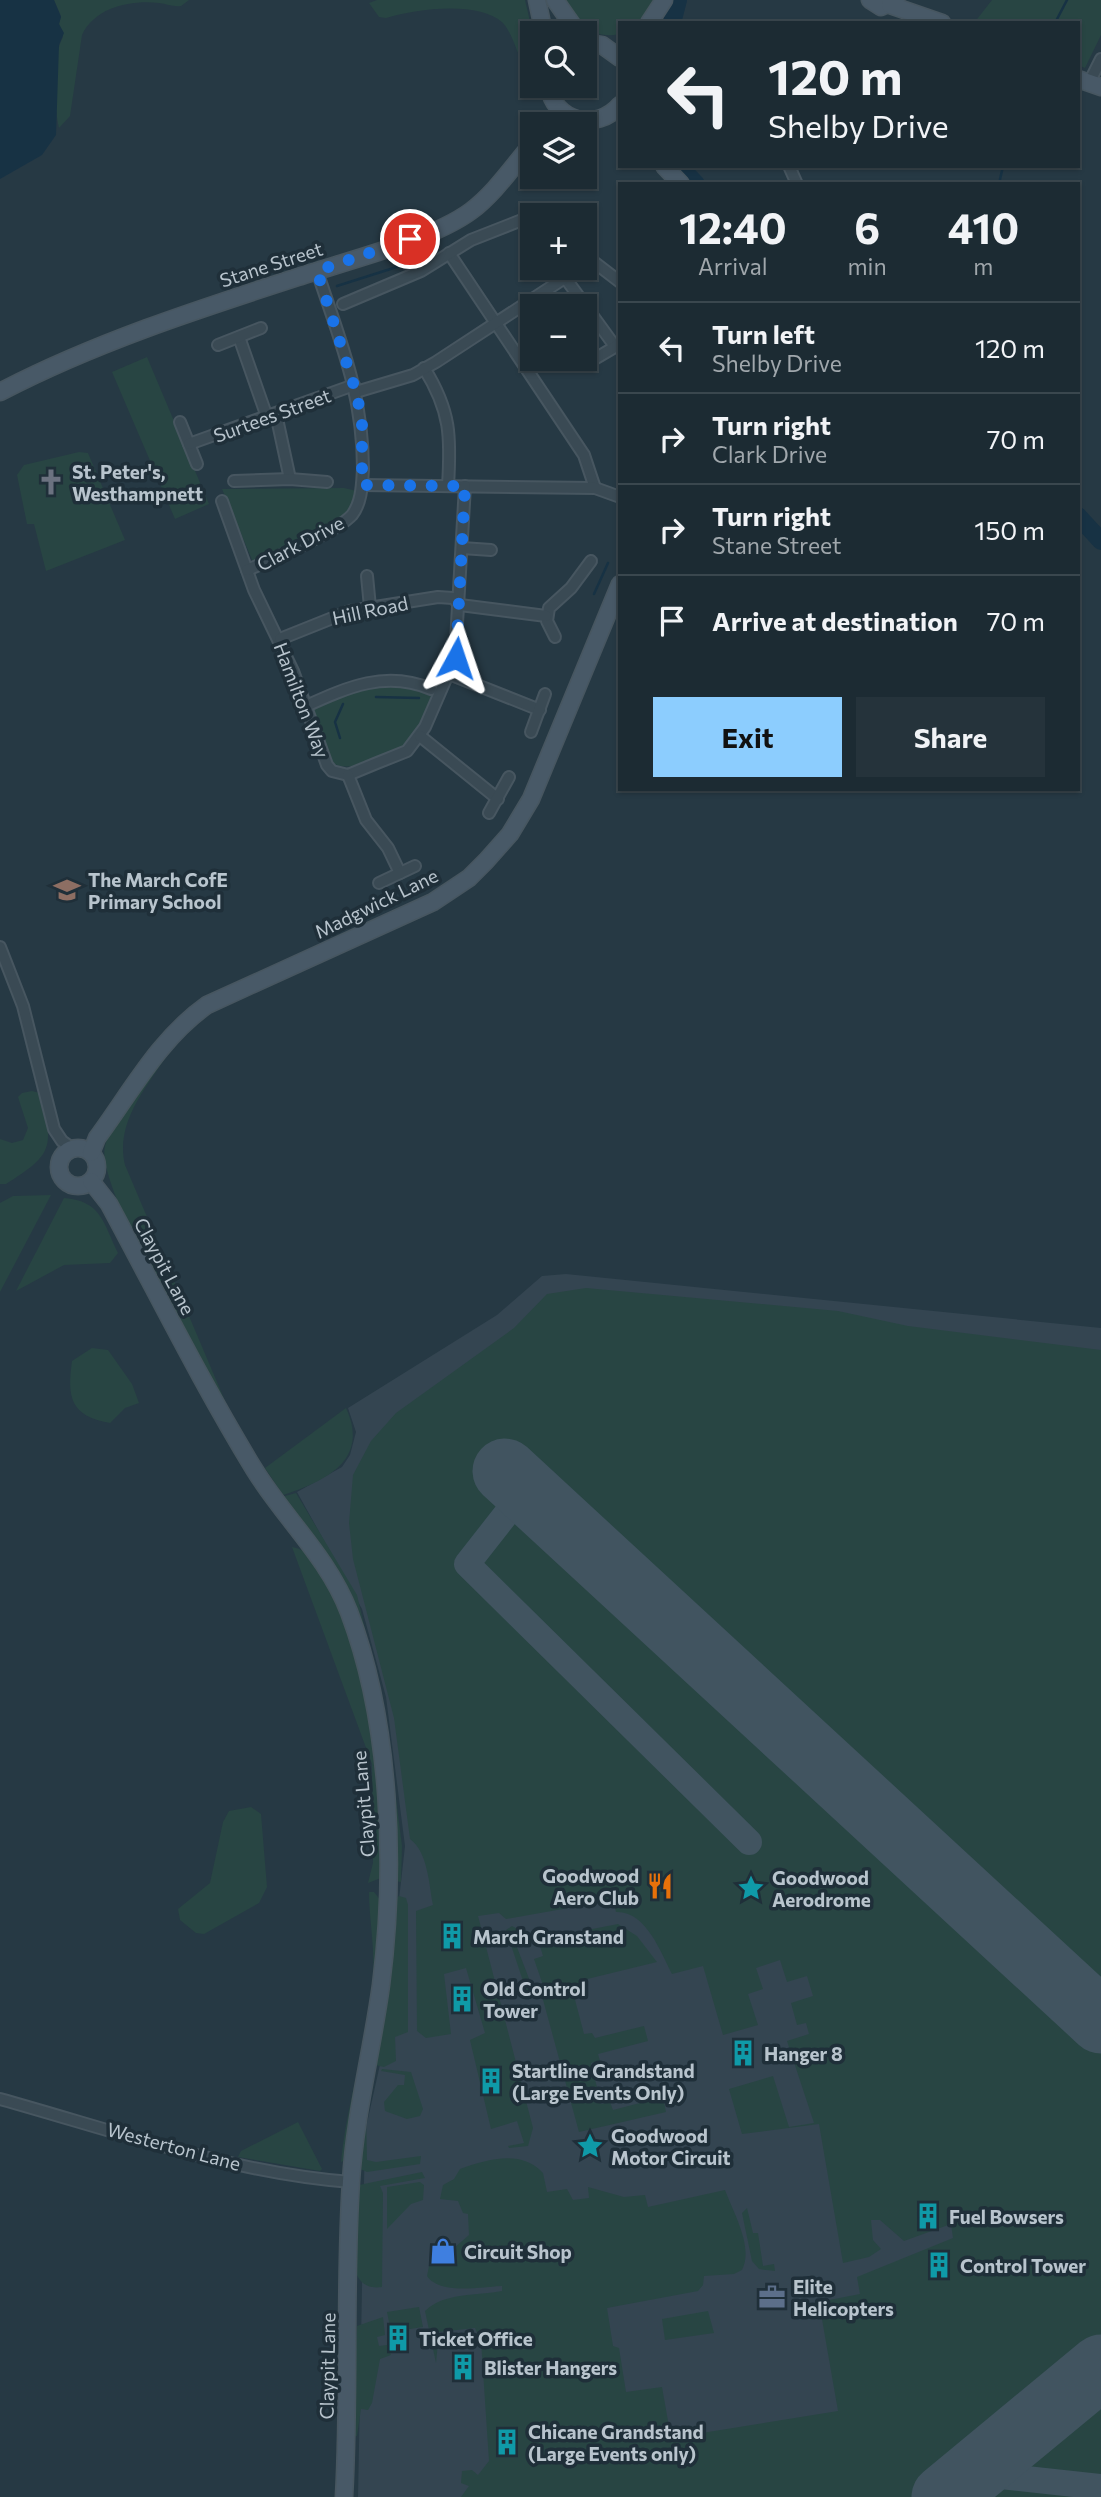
<!DOCTYPE html>
<meta charset="utf-8">
<style>
:root{--surface:#1c2b33;--page:#25333b;--text:#f1f3f6;--muted:#a0a7ac;--line:#3a474e;--accent:#8ccdfe}
body{margin:0;font-family:Commissioner,sans-serif;background:var(--page);color:var(--text);height:100vh;display:flex;flex-direction:column;font-size:26px;white-space:nowrap}
*{box-sizing:border-box;margin:0}
p{font-size:23px;color:var(--muted)}
.icon{flex:none;width:38px;height:38px;fill:none;stroke:currentColor;stroke-width:2;stroke-linecap:round;stroke-linejoin:round}
.map{position:relative;flex:1;overflow:hidden}
.sheet{position:absolute;left:618px;top:182px;width:462px;height:609px;display:flex;flex-direction:column;background:var(--surface);border-radius:0px;box-shadow:0 2px 5px #0004,0 0 0 2px var(--line)}
.sheet>*{flex:none}
.banner{position:absolute;left:618px;top:21px;width:462px;height:147px;border-radius:0px;box-shadow:0 2px 5px #0004,0 0 0 2px var(--line);background:#1c2b33;color:var(--text);overflow:hidden}
.tools{position:absolute;left:520px;top:21px;display:grid;gap:14px}
.tools a{display:grid;place-items:center;width:77px;height:77px;border-radius:0px;background:var(--surface);box-shadow:0 2px 5px #0004,0 0 0 2px var(--line);font-size:35px}
.pin{position:absolute;display:grid;place-items:center;width:60px;height:60px;color:#fff;margin:-30px;border:4px solid #fff;border-radius:50%;box-shadow:0 2px 7px #0007}
.me{position:absolute;width:77px;margin:-38px;rotate:5deg;stroke-linejoin:round;filter:drop-shadow(0 0 5px #0008)}
.turn{display:flex;align-items:center;gap:24px;height:147px;padding:0 35px;font-size:32px}
.turn .icon{width:91px;height:91px;stroke-width:2.5}
.turn b{display:block;font-size:49px;line-height:60px}
.eta{display:flex;justify-content:space-evenly;align-items:center;height:119px;text-align:center}
.eta b{font-size:42px;font-weight:700;line-height:49px}
.primary-button{display:flex;gap:14px;margin-top:auto;padding:14px 35px}
.primary-button a{flex:1;height:80px;border-radius:0px;background:var(--accent);color:#111;font-size:28px;font-weight:700;line-height:80px;text-align:center}
.primary-button a+a{background:var(--page);color:var(--text)}
ul{padding:0;list-style:none}
li{display:flex;align-items:center;gap:21px;height:91px;padding:0 35px;border-top:2px solid var(--line)}
li div{flex:1}
li b{display:block;font-size:26px}
li em{font-style:normal}
.map>svg:first-child{display:block}
.airport{fill:#344551}
.green{fill:#284543}
.water{fill:#173244}
.lines{fill:none;stroke-linecap:round;stroke-linejoin:round}
.stream{stroke:#173244;stroke-width:2.5}
.river{stroke:#173244;stroke-width:18}
.taxiway{stroke:#415460;stroke-width:26}
.runway{stroke:#415460;stroke-width:65}
.street-casing{stroke:#475660;stroke-width:14}
.secondary-casing{stroke:#475660;stroke-width:19}
.street{stroke:#3a4a54;stroke-width:10}
.secondary{stroke:#485967;stroke-width:16}
.route{stroke:#1a73e8;stroke-width:12;stroke-dasharray:0 21.6}
.labels{text-anchor:middle;dominant-baseline:central;stroke-width:7;stroke-linejoin:round;paint-order:stroke}
.street-label{font-size:19px;fill:#b8c4cd;stroke:#1f2f39}
.poi-label{font-size:19px;font-weight:bold;fill:#b8c4cd;stroke:#1f2f39;text-anchor:start}
</style>
<div class="map">
<svg width="1101" height="2497" viewBox="0 0 1101 2497">
<rect width="100%" height="100%" fill="#263944"/>
<path class="airport" d="M566,1274L1101,1328V2497H358L365,2132L381,2060L405,1846L386,1697L362,1609L297,1492L342,1467L350,1455L356,1432L348,1408L497,1315L542,1276Z"/>
<g class="green">
<path d="M54,0H189L181,6C173,7 167,4 159,3C131,0 95,7 82,35L70,116L59,128C54,106 52,56 63,37L59,24L61,16Z"/>
<path d="M377,0H525L532,30L528,49L518,53C514,43 510,31 503,23C479,0 415,9 386,18L379,17L369,3Z"/>
<path d="M563,0H657L637,23H620L619,34C594,40 572,22 563,0Z"/>
<path d="M992,0H1101V35L1085,68L1078,65V23H974Z"/>
<path d="M147,357L209,504L175,519L112,372Z"/>
<path d="M79,452L88,453L125,540L46,571L34,524H27L17,475L24,465Z"/>
<path d="M344,488L357,491L352,508L341,519L253,562L222,489Z"/>
<path d="M387,686L410,688L433,696C427,708 423,725 415,736C402,751 348,777 332,762L313,709L364,688Z"/>
<path d="M174,1045C151,1082 114,1120 125,1165L228,1408L216,1394C194,1351 95,1184 105,1146C113,1113 151,1069 174,1045Z"/>
<path d="M32,1091L40,1093C54,1147 54,1154 6,1184H0V1139L12,1143L23,1140L28,1128L18,1097L22,1093Z"/>
<path d="M51,1195L0,1292V1203L13,1196Z"/>
<path d="M64,1198C102,1201 103,1223 118,1253L110,1263L64,1265L16,1291Z"/>
<path d="M586,1288L838,1311L908,1326L1101,1350V2497H461L469,2486L461,2483L462,2471L472,2470L478,2475L489,2461L481,2341L475,2328L439,2332L436,2363L425,2311C444,2292 478,2296 502,2291V2286C481,2287 440,2295 427,2276L429,2266L438,2262L469,2235L468,2214L463,2213L458,2201L440,2199L443,2185L454,2179L460,2169C487,2159 522,2149 543,2173L547,2192L567,2189L573,2200L589,2198L588,2187L624,2197L645,2195L648,2207L725,2190C733,2212 754,2247 742,2270L734,2274L704,2276L703,2285L698,2291L607,2308L613,2346L619,2348L626,2392L662,2387L671,2438L838,2411L819,2302L860,2294L857,2277L953,2238L951,2224L904,2241L880,2220H871L873,2240L881,2249L869,2257L843,2263L819,2124L742,2134L729,2089L773,2076L789,2127L814,2123L787,2041L809,2034L806,2023L797,2025L791,2003L813,1996L807,1976L787,1982L780,1960L756,1968L763,1989L748,1994L758,2025L723,2035L703,1966L672,1974C660,1951 646,1911 616,1912L613,1900L506,1919L499,1913L478,1916L533,2128L528,2146L509,2148L508,2146L524,2143L517,2121L491,2129L470,2040L485,2033L466,1968L444,1974L451,2034L426,2038L417,2031L416,1911L433,1905C429,1885 428,1852 410,1839L394,1718L353,1559L349,1523L353,1475L371,1441L396,1413L514,1328L547,1294Z"/>
<path d="M92,1348L108,1350L132,1384L139,1403L125,1408L110,1423C70,1416 67,1397 72,1361Z"/>
<path d="M346,1408C370,1460 326,1481 283,1495L265,1468Z"/>
<path d="M296,1493L357,1595L386,1719L402,1846L401,1882L395,1881L367,1655L281,1497Z"/>
<path d="M292,1547C310,1550 315,1563 324,1578C373,1660 385,1784 381,1878L368,1883L373,1863L372,1764Z"/>
<path d="M251,1807L261,1814L267,1887L259,1903L204,1934L196,1933L180,1920L178,1909L210,1883L223,1822L229,1811Z"/>
<path d="M369,1892H374L381,1901L378,1971L346,2160L341,2162C347,2099 369,2039 373,1976C375,1948 369,1918 369,1892Z"/>
<path d="M399,1896L406,1898L408,1905V2032L395,2037L396,2061L384,2067L375,2065L394,1900Z"/>
<path d="M618,1924L637,1936L657,1962L579,1981L581,1990L573,1992L584,2034L592,2033L595,2038L644,2026L648,2041L598,2054L600,2061L591,2063L601,2104L610,2102L613,2110L663,2097L666,2112L579,2132L542,1996L546,1994L534,1959L543,1956L538,1939L552,1936L554,1944L578,1939L577,1932Z"/>
<path d="M512,1926L531,1936L515,1942L536,1997L529,1999L506,1930Z"/>
<path d="M382,2069L411,2072L423,2109L420,2116L407,2119L385,2111L384,2102L398,2085H404L405,2075L381,2071Z"/>
<path d="M366,2115L367,2160L376,2162L421,2156L420,2164L367,2172L358,2168Z"/>
<path d="M298,2122L322,2169L320,2171L238,2157L241,2151Z"/>
<path d="M422,2172L425,2178L380,2186L383,2193L382,2287C369,2289 359,2284 355,2270L356,2195L359,2185Z"/>
<path d="M420,2182L424,2185L423,2200L411,2204L387,2229V2187Z"/>
<path d="M747,2208L753,2233H758L763,2266L774,2264L775,2271L759,2269L752,2261L742,2213Z"/>
<path d="M419,2307L423,2327L391,2332L387,2312Z"/>
<path d="M708,2311L714,2333L665,2340L662,2319Z"/>
<path d="M383,2317L385,2335L377,2337L379,2346L387,2345L391,2355L380,2359L372,2403L368,2410L361,2409L357,2436H351L357,2326Z"/>
</g>
<path class="water" d="M0,0H54L61,17L59,24L64,33L59,45L56,135L42,155L0,179Z"/>
<g class="lines">
<g class="stream">
<path d="M1055,23L1067,0"/>
<path d="M999,184L1003,166"/>
<path d="M337,286L403,265"/>
<path d="M594,594L608,563"/>
<path d="M376,697L419,698"/>
<path d="M340,738L335,722L343,704"/>
</g>
<g class="river">
<path d="M672,23L678,0"/>
<path d="M679,166L696,184"/>
<path d="M1078,516L1101,541"/>
</g>
<g class="taxiway">
<path d="M525,1490L467,1564L749,1842"/>
<path d="M973,2473L1101,2487"/>
</g>
<g class="runway">
<path d="M505,1471L1101,2021"/>
<path d="M944,2497L1101,2367"/>
</g>
<g class="street-casing">
<g id="street">
<path d="M1089,83L1101,59"/>
<path d="M789,166L797,184"/>
<path d="M449,253L584,455L595,488"/>
<path d="M584,264L590,259L620,282"/>
<path d="M566,279L614,345"/>
<path d="M343,304L421,271L471,240L532,216"/>
<path d="M239,337L267,417"/>
<path d="M218,345L261,328"/>
<path d="M586,364L620,344"/>
<path d="M424,368C451,411 451,437 448,486"/>
<path d="M356,392L413,375L436,362L580,268"/>
<path d="M276,414L290,479"/>
<path d="M180,422L197,464"/>
<path d="M189,444L354,385"/>
<path d="M234,481L290,479L327,482"/>
<path d="M362,485L595,488L620,497"/>
<path d="M222,501L254,590L293,671L327,765L332,771L348,775L377,763L407,751L425,727L455,658L465,486"/>
<path d="M462,548L491,550"/>
<path d="M247,570C269,561 338,531 352,515C362,502 362,484 363,469C363,393 340,341 317,271"/>
<path d="M367,576L370,607"/>
<path d="M555,637L547,621L549,608L571,588L591,561"/>
<path d="M280,639L350,611L438,597L453,598L460,605L546,616"/>
<path d="M449,674L540,710"/>
<path d="M306,706C348,687 386,670 431,689"/>
<path d="M531,732L545,694"/>
<path d="M420,736L498,799"/>
<path d="M348,775L366,820L388,848L400,873"/>
<path d="M489,813L509,777"/>
<path d="M379,883L415,866"/>
<path d="M0,947L23,1006L54,1129L62,1141L73,1149"/>
<path d="M0,2099C112,2130 235,2174 351,2182"/>
</g>
</g>
<g class="secondary-casing">
<g id="secondary">
<path d="M537,0L544,33"/>
<path d="M555,0L578,33"/>
<path d="M870,0L881,7L896,0"/>
<path d="M890,5L942,23"/>
<path d="M649,23L664,0"/>
<path d="M584,42L602,45L620,58"/>
<path d="M1078,79L1101,87"/>
<path d="M549,86C553,122 597,132 620,105"/>
<path d="M547,124L561,111"/>
<path d="M664,166L681,184"/>
<path d="M0,392C94,343 196,310 298,277C346,261 432,240 471,211C495,193 513,166 532,144"/>
<circle cx="78" cy="1167" r="19"/>
<path d="M91,1153L97,1138C131,1092 159,1039 207,1005L433,902L469,878L486,861L510,834L531,799L620,584"/>
<path d="M91,1181L109,1204C157,1293 202,1384 254,1469C284,1518 328,1557 349,1612C391,1723 396,1868 381,1985C372,2051 355,2115 351,2181C344,2286 350,2392 344,2497"/>
</g>
</g>
<use href="#street" class="street"/>
<use href="#secondary" class="secondary"/>
</g>
<g class="lines">
<path class="route" d="M410,239L317,271L356,392L362,420V485L465,486L456,658"/>
</g>
<defs>
<g id="church-bare" transform="scale(2.1)"><path d="M-1.2-6h2.4v3.5h3.3v2.4h-3.3V6h-2.4V-.1h-3.3v-2.4h3.3Z" fill="#6b7280" stroke="#1f2f39" stroke-width="2.5" paint-order="stroke"/></g>
<g id="school-bare" transform="scale(2.1)"><path d="M0-5L7-2L0 1L-7-2ZM-4 1L0 2.5L4 1V4Q0 6-4 4Z" fill="#8d6e63" stroke="#1f2f39" stroke-width="2.5" paint-order="stroke"/></g>
<g id="restaurant-bare" transform="scale(2.1)"><path d="M-5-6h1v4h1v-4h1v4h1v-4h1v5L-1.5 .5V6h-2V.5L-5-1ZM5-6V6H3V1.5H1.5Q1.5-4 5-6Z" fill="#e8710a" stroke="#1f2f39" stroke-width="2.5" paint-order="stroke"/></g>
<g id="sight-bare" transform="scale(2.1)"><path d="M0-6L1.8-2.2L6-1.7L2.9 1.2L3.7 5.4L0 3.3L-3.7 5.4L-2.9 1.2L-6-1.7L-1.8-2.2Z" fill="#0f9aa8" stroke="#1f2f39" stroke-width="2.5" paint-order="stroke"/></g>
<g id="building-bare" transform="scale(2.1)"><path d="M-4-6H4V6H1V3H-1V6H-4ZM-2.5-4.3h1.7v1.8h-1.7ZM.8-4.3h1.7v1.8H.8ZM-2.5-1h1.7V.8h-1.7ZM.8-1h1.7V.8H.8Z" fill="#0f9aa8" stroke="#1f2f39" stroke-width="2.5" paint-order="stroke"/></g>
<g id="shop-bare" transform="scale(2.1)"><path d="M-5-2.5h2.3a2.7 3.5 0 0 1 5.4 0H5L5.5 6h-11ZM-1.5-2.5h3a1.5 2.3 0 0 0-3 0Z" fill="#3f7fe0" stroke="#1f2f39" stroke-width="2.5" paint-order="stroke"/></g>
<g id="office-bare" transform="scale(2.1)"><path d="M-6-3h4V-5.5h4V-3h4V5H-6ZM-1-4.5V-3h2v-1.5ZM-6 0V1H6V0Z" fill="#5c6f8a" stroke="#1f2f39" stroke-width="2.5" paint-order="stroke"/></g>
</defs>
<g fill-rule="evenodd">
<use href="#church-bare" x="51" y="482"/>
<use href="#school-bare" x="67" y="890"/>
<use href="#restaurant-bare" x="660" y="1886"/>
<use href="#sight-bare" x="751" y="1888"/>
<use href="#building-bare" x="452" y="1936"/>
<use href="#building-bare" x="462" y="1999"/>
<use href="#building-bare" x="743" y="2053"/>
<use href="#building-bare" x="491" y="2081"/>
<use href="#sight-bare" x="590" y="2146"/>
<use href="#building-bare" x="928" y="2216"/>
<use href="#shop-bare" x="443" y="2251"/>
<use href="#building-bare" x="939" y="2265"/>
<use href="#office-bare" x="772" y="2297"/>
<use href="#building-bare" x="398" y="2338"/>
<use href="#building-bare" x="463" y="2367"/>
<use href="#building-bare" x="507" y="2442"/>
</g>
<g class="labels">
<g class="street-label">
<text transform="translate(271 264) rotate(-18)">Stane Street</text>
<text transform="translate(272 415) rotate(-20)">Surtees Street</text>
<text transform="translate(300 543) rotate(-28)">Clark Drive</text>
<text transform="translate(370 610) rotate(-12)">Hill Road</text>
<text transform="translate(302 700) rotate(69)">Hamilton Way</text>
<text transform="translate(376 903) rotate(-26)">Madgwick Lane</text>
<text transform="translate(165 1266) rotate(62)">Claypit Lane</text>
<text transform="translate(363 1804) rotate(-95)">Claypit Lane</text>
<text transform="translate(174 2146) rotate(15)">Westerton Lane</text>
<text transform="translate(327 2366) rotate(-89)">Claypit Lane</text>
</g>
<g class="poi-label">
<text x="72" y="471">St. Peter's,<tspan x="72" dy="22">Westhampnett</tspan></text>
<text x="88" y="879">The March CofE<tspan x="88" dy="22">Primary School</tspan></text>
<text x="639" y="1875" text-anchor="end">Goodwood<tspan x="639" dy="22">Aero Club</tspan></text>
<text x="772" y="1877">Goodwood<tspan x="772" dy="22">Aerodrome</tspan></text>
<text x="473" y="1936">March Granstand</text>
<text x="483" y="1988">Old Control<tspan x="483" dy="22">Tower</tspan></text>
<text x="764" y="2053">Hanger 8</text>
<text x="512" y="2070">Startline Grandstand<tspan x="512" dy="22">(Large Events Only)</tspan></text>
<text x="611" y="2135">Goodwood<tspan x="611" dy="22">Motor Circuit</tspan></text>
<text x="949" y="2216">Fuel Bowsers</text>
<text x="464" y="2251">Circuit Shop</text>
<text x="960" y="2265">Control Tower</text>
<text x="793" y="2286">Elite<tspan x="793" dy="22">Helicopters</tspan></text>
<text x="419" y="2338">Ticket Office</text>
<text x="484" y="2367">Blister Hangers</text>
<text x="528" y="2431">Chicane Grandstand<tspan x="528" dy="22">(Large Events only)</tspan></text>
</g>
</g>
</svg>
<div class="tools">
<a><svg class="icon" aria-label="search" viewBox="0 0 24 24"><circle cx="10" cy="10" r="6"/><path d="M15 15l6 6"/></svg></a>
<a><svg class="icon" aria-label="layers" viewBox="0 0 24 24"><path d="M12 4l9 5-9 5-9-5zM3 14l9 5 9-5"/></svg></a>
<a>+</a>
<a>−</a>
</div>
<div class="pin" style="left:410px;top:239px;background:#d93025"><svg class="icon" aria-label="arrive" viewBox="0 0 24 24"><path d="M6 21V4h12l-3 4 3 4H6"/></svg></div>
<svg class="me" style="left:456px;top:658px" viewBox="-20 -20 40 40"><path d="M0-17L14 15 0 8-14 15z" fill="#1a73e8" stroke="#fff" stroke-width="4"/></svg>
<div class="banner">
<div class="turn"><svg class="icon" aria-label="left" viewBox="0 0 24 24"><path d="M17 20v-9H6M10 6l-5 5 5 5"/></svg><div><b>120 m</b>Shelby Drive</div></div>
</div>
<section class="sheet">
<div class="eta">
<div><b>12:40</b><p>Arrival</p></div>
<div><b>6</b><p>min</p></div>
<div><b>410</b><p>m</p></div>
</div>
<ul>
<li><svg class="icon" aria-label="left" viewBox="0 0 24 24"><path d="M17 20v-9H6M10 6l-5 5 5 5"/></svg><div><b>Turn left</b><p>Shelby Drive</p></div><em>120 m</em></li>
<li><svg class="icon" aria-label="right" viewBox="0 0 24 24"><path d="M7 20v-9h11M14 6l5 5-5 5"/></svg><div><b>Turn right</b><p>Clark Drive</p></div><em>70 m</em></li>
<li><svg class="icon" aria-label="right" viewBox="0 0 24 24"><path d="M7 20v-9h11M14 6l5 5-5 5"/></svg><div><b>Turn right</b><p>Stane Street</p></div><em>150 m</em></li>
<li><svg class="icon" aria-label="arrive" viewBox="0 0 24 24"><path d="M6 21V4h12l-3 4 3 4H6"/></svg><div><b>Arrive at destination</b></div><em>70 m</em></li>
</ul>
<div class="primary-button"><a>Exit</a><a>Share</a></div>
</section>
</div>
